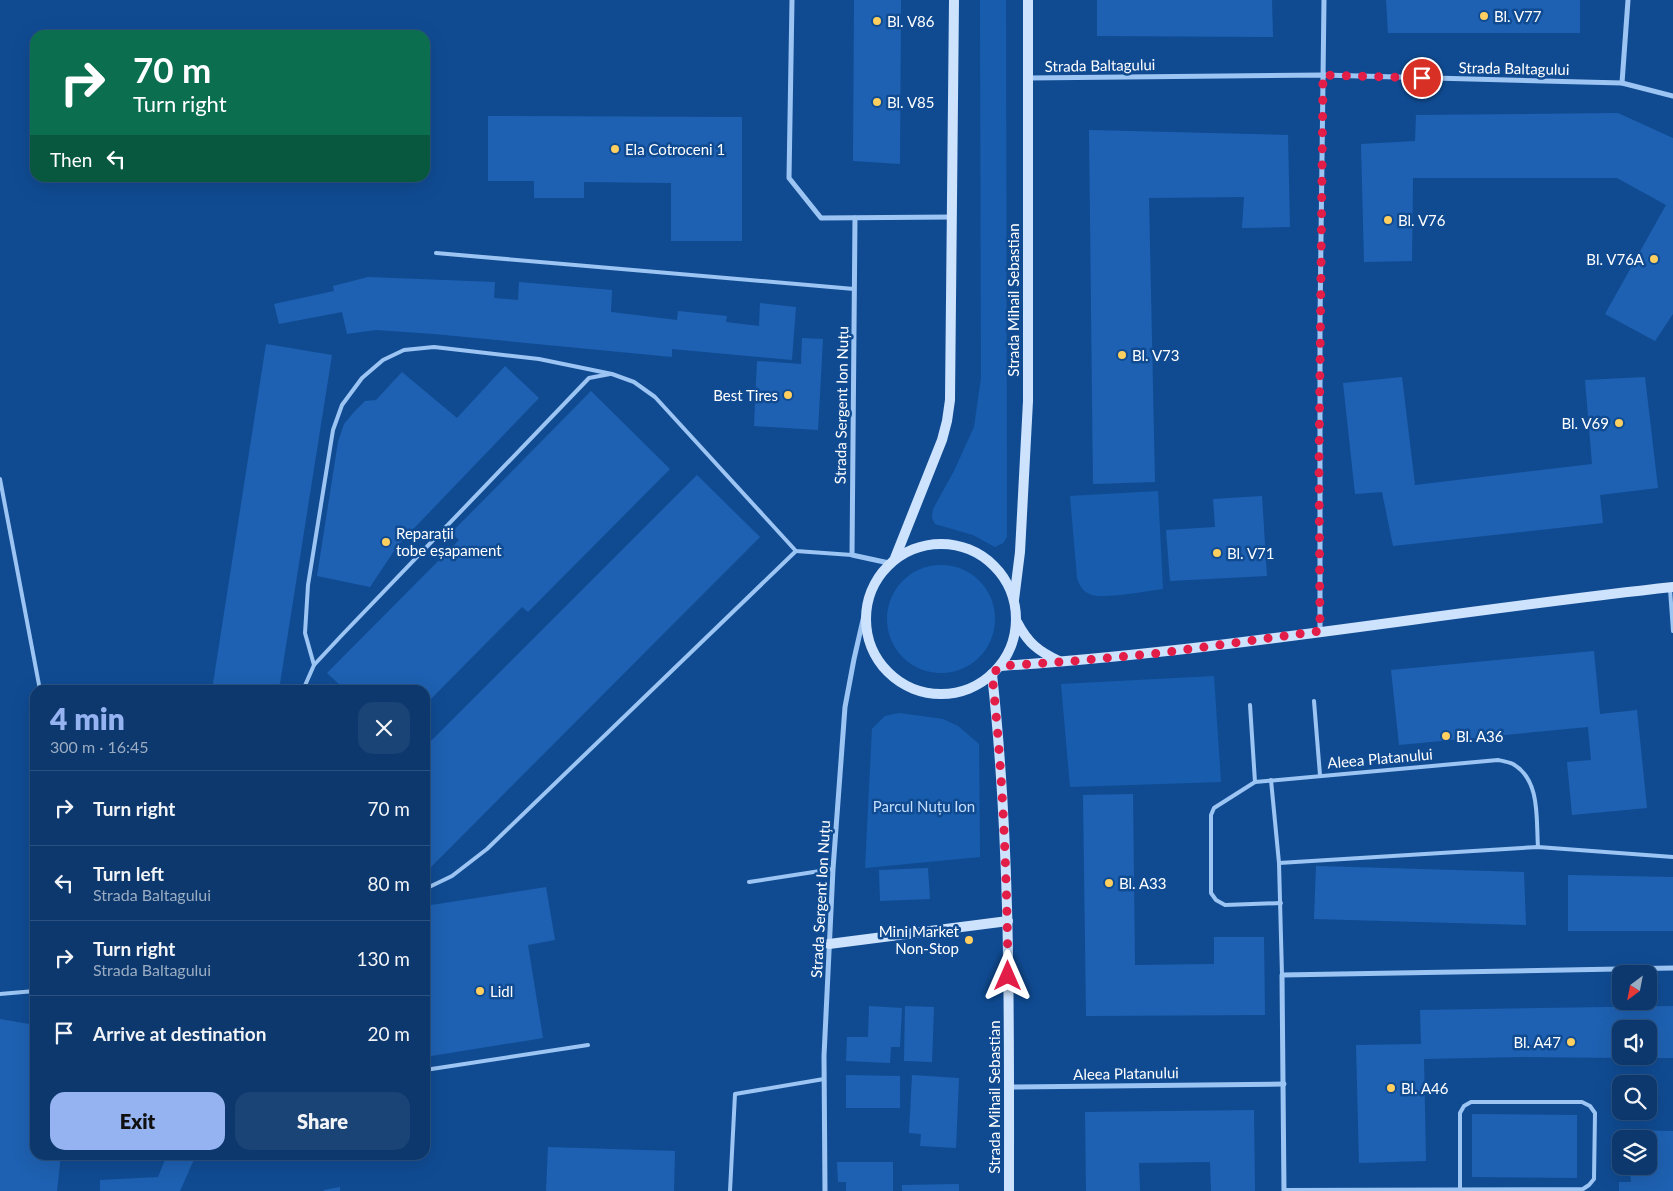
<!DOCTYPE html>
<meta charset="utf-8">
<style>
:root{--surface:#0c386e;--page:#1a4376;--text:#f1f3f6;--muted:#9aacc2;--line:#2c5281;--accent:#95b2f1}
body{margin:0;font-family:Lato,sans-serif;background:var(--page);color:var(--text);height:100vh;display:flex;flex-direction:column;font-size:19px;white-space:nowrap}
*{box-sizing:border-box;margin:0}
p{font-size:16px;color:var(--muted)}
.icon{flex:none;width:28px;height:28px;fill:none;stroke:currentColor;stroke-width:2;stroke-linecap:round;stroke-linejoin:round}
.map{position:relative;flex:1;overflow:hidden}
.side{position:absolute;left:30px;top:685px;width:400px;height:475px;display:flex;flex-direction:column;background:var(--surface);border-radius:15px;box-shadow:0 5px 20px #0002,0 0 0 1px var(--line)}
.side>*{flex:none}
.guide{position:absolute;left:30px;top:30px;width:400px;height:152px;border-radius:15px;box-shadow:0 5px 20px #0002,0 0 0 1px var(--line);background:#0b6e4f;color:#fff;overflow:hidden}
.needle{width:32px;rotate:212deg}
.buttons{position:absolute;left:1612px;top:965px;display:grid;gap:10px}
.buttons a{display:grid;place-items:center;width:45px;height:45px;border-radius:10px;background:var(--surface);box-shadow:0 5px 20px #0002,0 0 0 1px var(--line);font-size:25px}
.pin{position:absolute;display:grid;place-items:center;width:42px;height:42px;color:#fff;margin:-21px;border:2px solid #fff;border-radius:50%;box-shadow:0 1px 5px #0007}
.me{position:absolute;width:55px;margin:-28px;rotate:0deg;stroke-linejoin:round;filter:drop-shadow(0 0 4px #0008)}
.turn{display:flex;align-items:center;gap:18px;height:105px;padding:0 20px;font-size:22px}
.turn .icon{width:65px;height:65px;stroke-width:2.5}
.turn b{display:block;font-size:35px;line-height:42px}
.then{display:flex;align-items:center;height:48px;padding:0 20px;background:#0003;gap:10px;font-size:19px}
.round{display:grid;place-items:center;flex:none;width:52px;height:52px;border-radius:15px;background:var(--page)}
.headline{display:flex;align-items:center;justify-content:space-between;height:85px;padding:0 20px}
h1{font-size:30px;font-weight:800;line-height:38px;color:var(--accent)}
.action{display:flex;gap:10px;margin-top:auto;padding:10px 20px}
.action a{flex:1;height:58px;border-radius:15px;background:var(--accent);color:#111;font-size:20px;font-weight:800;line-height:58px;text-align:center}
.action a+a{background:var(--page);color:var(--text)}
ul{padding:0;list-style:none}
li{display:flex;align-items:center;gap:15px;height:75px;padding:0 20px;border-top:1px solid var(--line)}
li div{flex:1}
li b{display:block;font-size:19px}
li em{font-style:normal}
.map>svg:first-child{display:block}
.green{fill:#185dad}
.building{fill:#1e61b2}
.lines{fill:none;stroke-linecap:round;stroke-linejoin:round}
.lane{stroke:#9cc5f3;stroke-width:4}
.street{stroke:#9cc5f3;stroke-width:5}
.secondary{stroke:#cce2fd;stroke-width:10}
.route{stroke:#e11d48;stroke-width:9;stroke-dasharray:0 16.2}
.poi-dot{fill:#ffcf5f;stroke:#104b92;stroke-width:2}
.labels{text-anchor:middle;dominant-baseline:central;stroke-width:5;stroke-linejoin:round;paint-order:stroke}
.poi-label{font-size:15px;fill:#fff;stroke:#104b92;text-anchor:start}
.street-label{font-size:15px;fill:#fff;stroke:#104b92}
.park-label{font-size:15px;fill:#c4dffe;stroke:#104b92}
</style>
<div class="map">
<svg width="1673" height="1191" viewBox="0 0 1673 1191">
<rect width="100%" height="100%" fill="#104b92"/>
<g class="green">
<path d="M980,0H1006L1007,537L1003,543L995,547L973,535L935,524L932,518L933,509L954,471L974,427L981,378Z"/>
<path d="M1158,491L1163,589C1148,591 1103,599 1092,595C1083,592 1079,586 1077,577L1070,496Z"/>
<circle cx="941" cy="619" r="54"/>
<path d="M1214,676L1221,782L1070,787L1061,684Z"/>
<path d="M899,713L943,719L958,726L979,744L980,857L865,868L872,729L885,716Z"/>
</g>
<g class="building">
<path d="M854,0H901L900,164L853,161Z"/>
<path d="M1097,0H1272L1273,37L1097,36Z"/>
<path d="M1386,0H1580V33H1388Z"/>
<path d="M1618,113L1673,138V314L1655,341L1605,314L1666,205L1617,178H1413L1412,261L1364,262L1361,144L1415,141L1416,115Z"/>
<path d="M488,116L742,117V241H671V183L584,182V198H534V181H488Z"/>
<path d="M1089,130L1288,135L1290,227L1242,228L1244,197L1149,198L1155,482L1093,484Z"/>
<path d="M368,277L495,282L494,298L518,300L519,282L612,290L611,312L677,320L678,311L727,316L726,322L759,326L760,303L796,307L792,360L672,349V357L434,334L376,330L347,334L342,312L279,324L274,304L334,291L333,286Z"/>
<path d="M802,338L823,339L818,430L754,426L757,361L801,364Z"/>
<path d="M266,344L332,355L279,690H212Z"/>
<path d="M505,366L539,398L398,545L370,587L317,576L338,442L344,424L354,412L365,401L376,400L402,372L457,418Z"/>
<path d="M1402,377L1415,485L1592,464L1585,380L1645,377L1658,488L1600,495L1603,523L1393,546L1382,492L1355,494L1343,383Z"/>
<path d="M591,391L670,469L528,612L522,607L425,705V690H345L327,673L459,540L451,533Z"/>
<path d="M697,475L760,537L425,873V747Z"/>
<path d="M1262,496L1267,576L1170,581L1166,530L1215,527L1213,499Z"/>
<path d="M1594,651L1600,714L1637,710L1647,808L1572,815L1567,762L1591,760L1588,727L1399,745L1391,670Z"/>
<path d="M1133,794L1135,965L1214,964V937H1264L1265,1015L1086,1016L1083,795Z"/>
<path d="M1316,866L1524,872L1526,925L1314,919Z"/>
<path d="M928,868L930,899L880,901L879,870Z"/>
<path d="M1568,875L1673,877V931H1568Z"/>
<path d="M546,887L555,940L528,945L543,1038L425,1057V906Z"/>
<path d="M869,1006L902,1008L900,1047H891L890,1063L846,1061L847,1037H868Z"/>
<path d="M905,1006L934,1007L932,1062L904,1061Z"/>
<path d="M1673,1006V1058H1649V1029H1621V1058L1522,1057L1424,1059L1426,1161L1359,1163L1356,1045L1421,1044L1420,1010Z"/>
<path d="M0,1019L35,1025V1155H61L57,1191H0Z"/>
<path d="M846,1075L900,1076V1108H846Z"/>
<path d="M912,1075L959,1078L956,1148L920,1146L921,1134L909,1133Z"/>
<path d="M1254,1110L1255,1191H1211L1210,1162L1139,1163L1140,1191H1086L1085,1112Z"/>
<path d="M1472,1114L1577,1115V1178L1472,1177Z"/>
<path d="M1620,1130L1673,1131V1191H1619V1182H1631L1630,1172L1620,1171V1166H1649V1139H1620Z"/>
<path d="M548,1147L675,1151L674,1191H546Z"/>
<path d="M167,1155H196L180,1191H100V1180L158,1177Z"/>
<path d="M837,1162H893V1191H846V1182H838Z"/>
<path d="M959,1184V1191H902V1185Z"/>
<path d="M340,1187V1191H324V1190Z"/>
</g>
<g class="lines">
<g class="lane">
<path d="M436,253L854,289"/>
<path d="M0,479L40,690"/>
<path d="M1670,589L1673,631"/>
<path d="M314,665L305,633L308,585L333,430L342,405L362,378L383,360L404,350L434,347L539,359L612,374L634,382L655,397L796,551L852,555"/>
<path d="M303,690L314,665L342,635L589,378L610,374"/>
<path d="M1314,701L1320,775"/>
<path d="M1250,705L1255,782"/>
<path d="M1271,780L1279,863L1282,975"/>
<path d="M1279,863L1538,847L1673,857"/>
<path d="M749,882L833,869"/>
<path d="M425,889L452,876L487,849L796,551"/>
<path d="M1281,903L1225,905L1216,900L1211,893V815L1214,808L1255,782L1498,760C1503,761 1509,762 1513,764C1541,780 1536,820 1538,847"/>
<path d="M0,994L35,991"/>
<path d="M425,1070L588,1045"/>
<path d="M1284,1190L1583,1189L1589,1185L1594,1179L1595,1113L1590,1106L1582,1102H1471L1464,1106L1460,1113V1190"/>
<path d="M730,1191L735,1094L824,1079"/>
</g>
<g class="street">
<path d="M792,0L789,178L821,218L952,217"/>
<path d="M1028,78L1323,75L1622,83L1673,96"/>
<path d="M1622,83L1628,0"/>
<path d="M855,218L852,555L889,563"/>
<path d="M1320,631V319L1324,0"/>
<path d="M1009,1087L1284,1084"/>
<path d="M825,1191L824,1056L833,869L845,707L854,659L865,611"/>
<path d="M1284,1191L1282,975L1673,968"/>
</g>
<g class="secondary">
<circle cx="941" cy="619" r="75"/>
<path d="M895,558L942,440L947,421L950,400L954,0"/>
<path d="M1014,600L1020,552L1028,401V0"/>
<path d="M1017,622C1028,643 1038,651 1059,661"/>
<path d="M1001,666C1226,651 1449,611 1673,587"/>
<path d="M992,674C1011,846 1009,1019 1009,1191"/>
<path d="M829,944L1008,921"/>
</g>
</g>
<g class="lines">
<path class="route" d="M1008,976C1007,876 1003,775 992,674L1001,666L1074,661L1161,653L1320,631L1319,465L1323,75L1422,78"/>
</g>
<g class="poi-dot">
<circle cx="1484" cy="16" r="5"/>
<circle cx="877" cy="21" r="5"/>
<circle cx="877" cy="102" r="5"/>
<circle cx="615" cy="149" r="5"/>
<circle cx="1388" cy="220" r="5"/>
<circle cx="1654" cy="259" r="5"/>
<circle cx="1122" cy="355" r="5"/>
<circle cx="788" cy="395" r="5"/>
<circle cx="1619" cy="423" r="5"/>
<circle cx="386" cy="542" r="5"/>
<circle cx="1217" cy="553" r="5"/>
<circle cx="1446" cy="736" r="5"/>
<circle cx="1109" cy="883" r="5"/>
<circle cx="969" cy="940" r="5"/>
<circle cx="480" cy="991" r="5"/>
<circle cx="1571" cy="1042" r="5"/>
<circle cx="1391" cy="1088" r="5"/>
</g>
<g class="labels">
<g class="poi-label">
<text x="1494" y="16">Bl. V77</text>
<text x="887" y="21">Bl. V86</text>
<text x="887" y="102">Bl. V85</text>
<text x="625" y="149">Ela Cotroceni 1</text>
<text x="1398" y="220">Bl. V76</text>
<text x="1644" y="259" text-anchor="end">Bl. V76A</text>
<text x="1132" y="355">Bl. V73</text>
<text x="778" y="395" text-anchor="end">Best Tires</text>
<text x="1609" y="423" text-anchor="end">Bl. V69</text>
<text x="396" y="533">Reparații<tspan x="396" dy="17">tobe eșapament</tspan></text>
<text x="1227" y="553">Bl. V71</text>
<text x="1456" y="736">Bl. A36</text>
<text x="1119" y="883">Bl. A33</text>
<text x="959" y="931" text-anchor="end">Mini Market<tspan x="959" dy="17">Non-Stop</tspan></text>
<text x="490" y="991">Lidl</text>
<text x="1561" y="1042" text-anchor="end">Bl. A47</text>
<text x="1401" y="1088">Bl. A46</text>
</g>
<g class="street-label">
<text transform="translate(1100 65) rotate(-1)">Strada Baltagului</text>
<text transform="translate(1514 68) rotate(1)">Strada Baltagului</text>
<text transform="translate(1013 300) rotate(-90)">Strada Mihail Sebastian</text>
<text transform="translate(841 405) rotate(-89)">Strada Sergent Ion Nuțu</text>
<text transform="translate(1380 758) rotate(-5)">Aleea Platanului</text>
<text transform="translate(820 899) rotate(-87)">Strada Sergent Ion Nuțu</text>
<text transform="translate(1126 1073) rotate(-1)">Aleea Platanului</text>
<text transform="translate(994 1097) rotate(-90)">Strada Mihail Sebastian</text>
</g>
<g class="park-label">
<text x="924" y="806">Parcul Nuțu Ion</text>
</g>
</g>
</svg>
<div class="buttons">
<a><svg class="needle" viewBox="-14 -14 28 28"><path d="M0-13l5 13h-10z" fill="#e53935"/><path d="M0 13l5-13h-10z" fill="#9aacc2"/></svg></a>
<a><svg class="icon" aria-label="sound" viewBox="0 0 24 24"><path d="M4 9h4l5-4v14l-5-4H4zM17 9q2 3 0 6"/></svg></a>
<a><svg class="icon" aria-label="search" viewBox="0 0 24 24"><circle cx="10" cy="10" r="6"/><path d="M15 15l6 6"/></svg></a>
<a><svg class="icon" aria-label="layers" viewBox="0 0 24 24"><path d="M12 4l9 5-9 5-9-5zM3 14l9 5 9-5"/></svg></a>
</div>
<div class="pin" style="left:1422px;top:78px;background:#d93025"><svg class="icon" aria-label="arrive" viewBox="0 0 24 24"><path d="M6 21V4h12l-3 4 3 4H6"/></svg></div>
<svg class="me" style="left:1008px;top:976px" viewBox="-20 -20 40 40"><path d="M0-17L14 15 0 8-14 15z" fill="#e11d48" stroke="#fff" stroke-width="4"/></svg>
<div class="guide">
<div class="turn"><svg class="icon" aria-label="right" viewBox="0 0 24 24"><path d="M7 20v-9h11M14 6l5 5-5 5"/></svg><div><b>70 m</b>Turn right</div></div>
<div class="then">Then<svg class="icon" aria-label="left" viewBox="0 0 24 24"><path d="M17 20v-9H6M10 6l-5 5 5 5"/></svg></div>
</div>
<section class="side">
<div class="headline"><div><h1>4 min</h1><p>300 m · 16:45</p></div><a class="round"><svg class="icon" aria-label="close" viewBox="0 0 24 24"><path d="M6 6l12 12M18 6L6 18"/></svg></a></div>
<ul>
<li><svg class="icon" aria-label="right" viewBox="0 0 24 24"><path d="M7 20v-9h11M14 6l5 5-5 5"/></svg><div><b>Turn right</b></div><em>70 m</em></li>
<li><svg class="icon" aria-label="left" viewBox="0 0 24 24"><path d="M17 20v-9H6M10 6l-5 5 5 5"/></svg><div><b>Turn left</b><p>Strada Baltagului</p></div><em>80 m</em></li>
<li><svg class="icon" aria-label="right" viewBox="0 0 24 24"><path d="M7 20v-9h11M14 6l5 5-5 5"/></svg><div><b>Turn right</b><p>Strada Baltagului</p></div><em>130 m</em></li>
<li><svg class="icon" aria-label="arrive" viewBox="0 0 24 24"><path d="M6 21V4h12l-3 4 3 4H6"/></svg><div><b>Arrive at destination</b></div><em>20 m</em></li>
</ul>
<div class="action"><a>Exit</a><a>Share</a></div>
</section>
</div>
